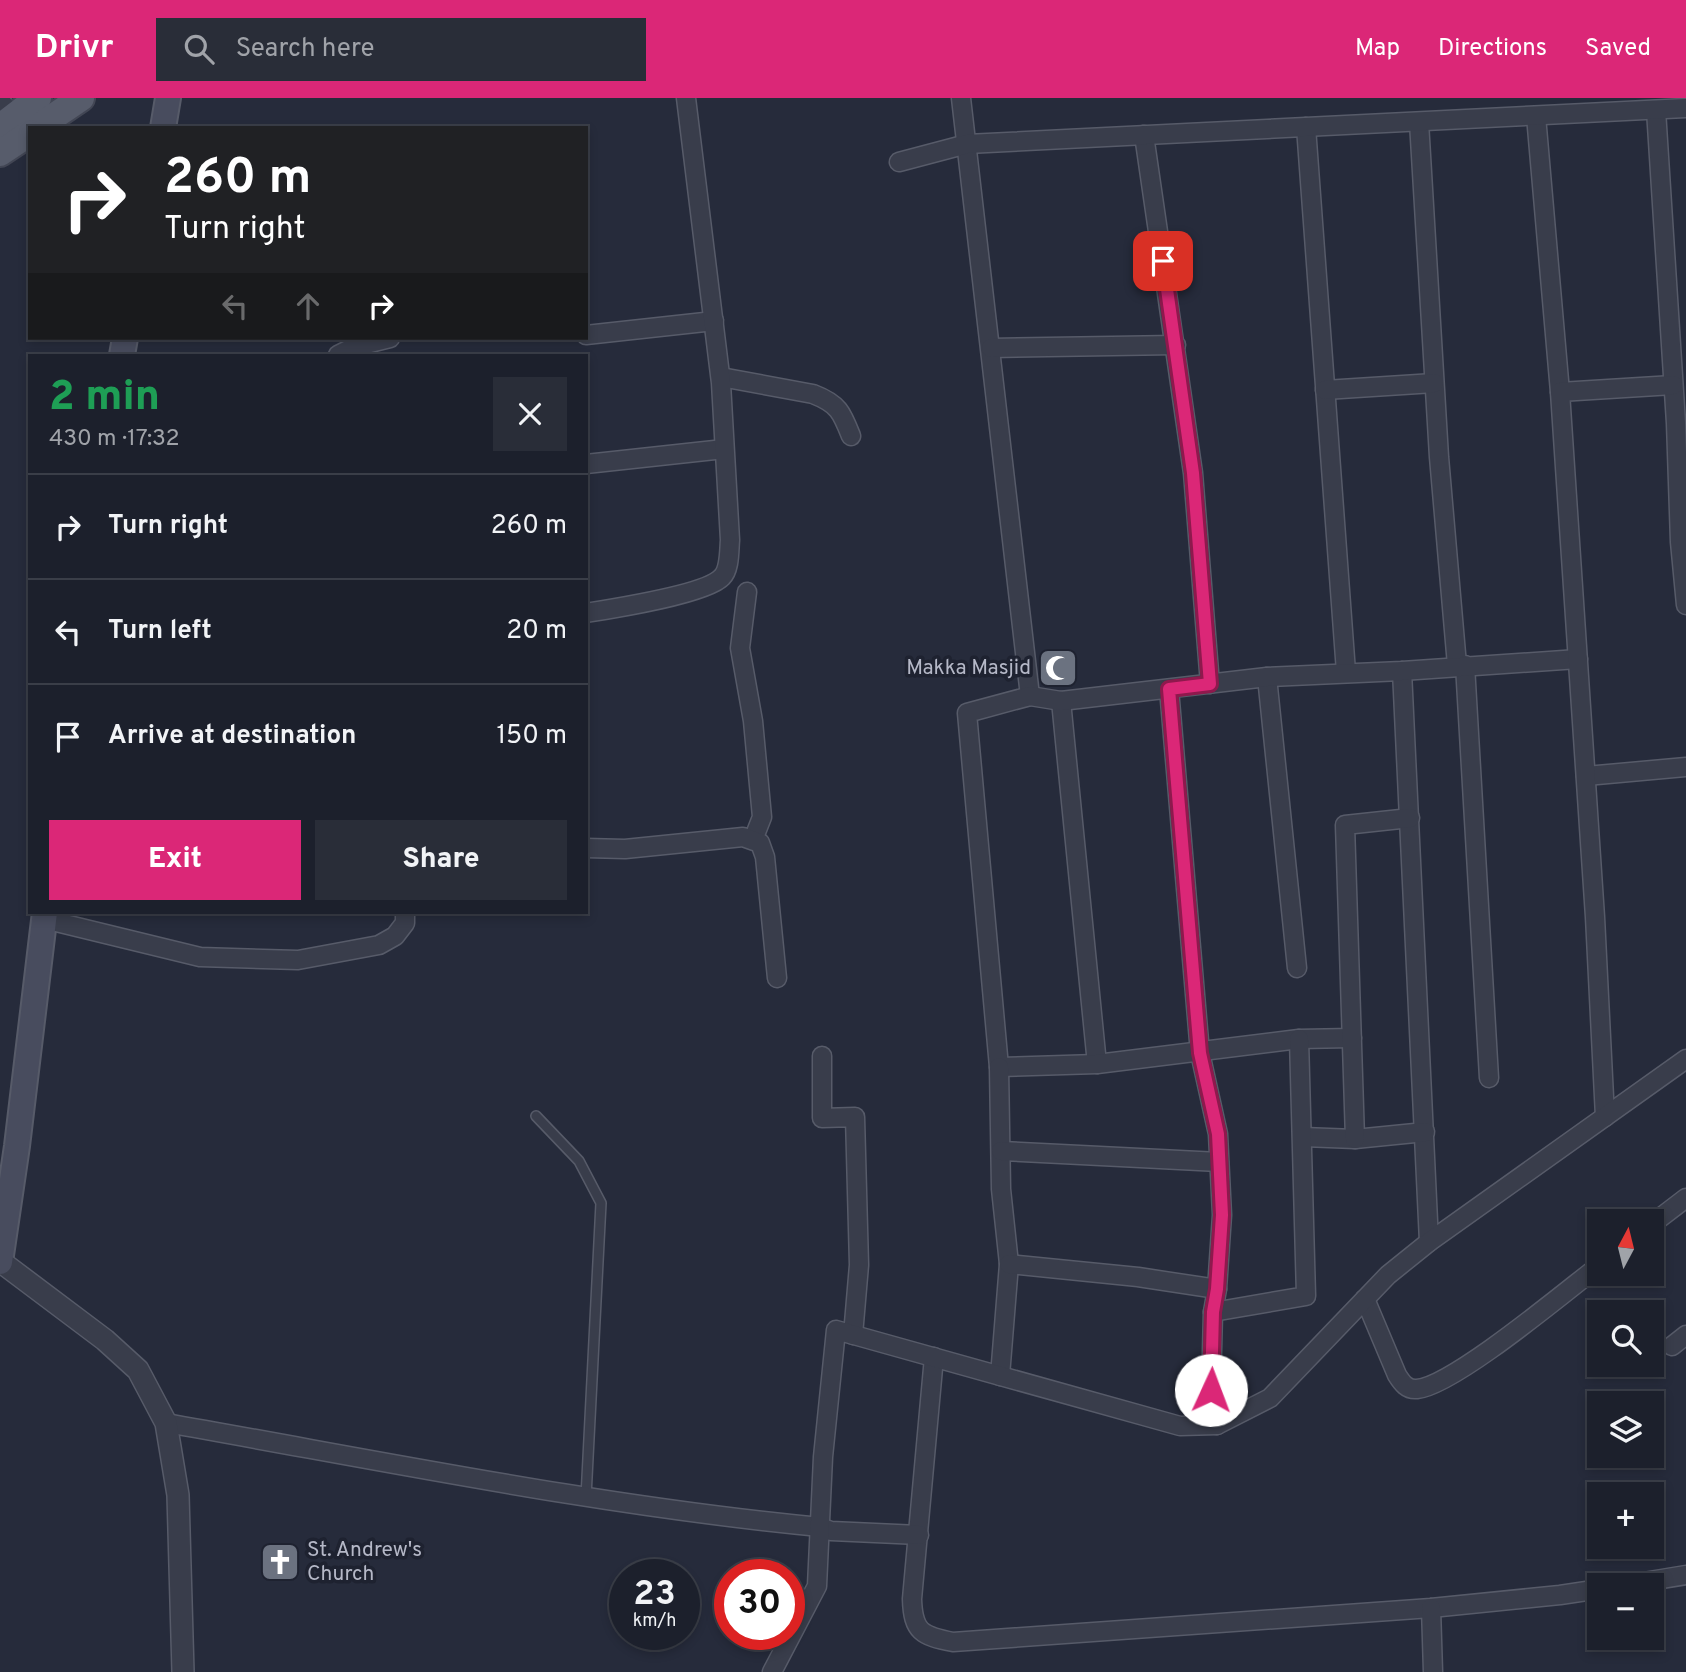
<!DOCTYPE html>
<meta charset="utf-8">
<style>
:root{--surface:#1c202c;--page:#292d38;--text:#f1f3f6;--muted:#a0a3a9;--line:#3a3e48;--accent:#db2777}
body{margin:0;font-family:Overpass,sans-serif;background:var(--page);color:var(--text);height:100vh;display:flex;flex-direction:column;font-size:26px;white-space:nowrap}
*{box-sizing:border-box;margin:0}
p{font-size:23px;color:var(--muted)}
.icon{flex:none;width:38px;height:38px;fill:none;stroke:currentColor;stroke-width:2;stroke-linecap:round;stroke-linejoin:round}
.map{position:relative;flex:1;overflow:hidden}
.panel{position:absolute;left:28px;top:256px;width:560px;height:560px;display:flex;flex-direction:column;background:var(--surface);border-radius:0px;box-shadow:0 4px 10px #0003,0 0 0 2px var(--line)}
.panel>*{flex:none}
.banner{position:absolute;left:28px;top:28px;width:560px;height:214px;border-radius:0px;box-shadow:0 4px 10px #0003,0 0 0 2px var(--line);background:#202124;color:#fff;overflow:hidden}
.needle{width:46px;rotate:7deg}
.fabs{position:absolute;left:1587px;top:1111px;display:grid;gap:14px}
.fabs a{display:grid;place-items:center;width:77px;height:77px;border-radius:0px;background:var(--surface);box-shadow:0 4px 10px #0003,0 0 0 2px var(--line);font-size:35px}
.speed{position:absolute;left:609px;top:1461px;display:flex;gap:14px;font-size:35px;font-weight:700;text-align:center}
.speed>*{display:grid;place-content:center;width:91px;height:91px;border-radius:50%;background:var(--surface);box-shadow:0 4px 10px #0003,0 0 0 2px var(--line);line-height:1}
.speed small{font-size:18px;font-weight:400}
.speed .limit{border:10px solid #d22;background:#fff;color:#111}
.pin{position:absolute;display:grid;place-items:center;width:60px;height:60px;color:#fff;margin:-30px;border-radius:14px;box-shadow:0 4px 10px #0006}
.me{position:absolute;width:77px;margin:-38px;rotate:2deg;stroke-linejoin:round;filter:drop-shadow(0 0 5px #0008)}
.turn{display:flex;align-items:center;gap:24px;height:147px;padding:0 21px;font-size:32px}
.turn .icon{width:91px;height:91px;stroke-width:2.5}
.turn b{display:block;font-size:49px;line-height:60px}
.lanes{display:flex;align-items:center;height:66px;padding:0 21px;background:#0003;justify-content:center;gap:35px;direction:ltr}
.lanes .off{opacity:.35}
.round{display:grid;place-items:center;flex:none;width:74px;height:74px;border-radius:0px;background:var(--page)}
.summary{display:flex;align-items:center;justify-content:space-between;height:119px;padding:0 21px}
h1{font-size:42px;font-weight:800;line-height:52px;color:#1e9e55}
.button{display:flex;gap:14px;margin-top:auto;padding:14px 21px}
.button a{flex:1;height:80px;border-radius:0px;background:var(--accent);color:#fff;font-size:28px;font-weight:800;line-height:80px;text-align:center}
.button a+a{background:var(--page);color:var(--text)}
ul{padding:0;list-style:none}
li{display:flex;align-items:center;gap:21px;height:105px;padding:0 21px;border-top:2px solid var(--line)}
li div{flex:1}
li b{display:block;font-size:26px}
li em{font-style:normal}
header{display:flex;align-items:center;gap:42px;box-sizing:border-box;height:98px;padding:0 35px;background:var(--accent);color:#fff}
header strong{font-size:33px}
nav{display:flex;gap:38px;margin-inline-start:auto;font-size:24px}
.search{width:490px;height:63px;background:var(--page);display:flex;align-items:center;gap:18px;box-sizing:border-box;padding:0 24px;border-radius:0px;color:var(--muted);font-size:26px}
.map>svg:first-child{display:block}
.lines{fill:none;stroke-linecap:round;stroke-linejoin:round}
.service-casing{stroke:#575b69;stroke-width:12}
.minor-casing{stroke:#575b69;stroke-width:21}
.tertiary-casing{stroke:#575b69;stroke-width:24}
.secondary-casing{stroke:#575b69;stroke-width:28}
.primary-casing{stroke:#424654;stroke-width:30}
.service{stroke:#393d4b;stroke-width:9}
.minor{stroke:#393d4b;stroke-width:18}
.tertiary{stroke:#393d4b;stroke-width:21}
.secondary{stroke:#484c5e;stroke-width:24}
.primary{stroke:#575c6b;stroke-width:26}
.route-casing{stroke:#8e194d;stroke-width:18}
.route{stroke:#db2777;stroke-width:12}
.labels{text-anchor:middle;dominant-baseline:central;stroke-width:7;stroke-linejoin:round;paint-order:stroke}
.poi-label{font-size:21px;fill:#b5b8c7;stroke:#1e2230;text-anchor:end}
</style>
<header>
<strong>Drivr</strong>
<div class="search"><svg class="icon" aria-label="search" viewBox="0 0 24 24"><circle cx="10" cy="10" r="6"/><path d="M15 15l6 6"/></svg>Search here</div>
<nav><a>Map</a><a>Directions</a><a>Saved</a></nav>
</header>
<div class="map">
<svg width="1686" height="1574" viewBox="0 0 1686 1574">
<rect width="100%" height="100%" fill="#262b3b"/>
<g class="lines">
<g class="service-casing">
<path id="service" d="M536,1018L579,1063L601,1105L586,1399"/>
</g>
<g class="minor-casing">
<g id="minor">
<path d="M961,0L1030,598"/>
<path d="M0,2L13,19"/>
<path d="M1656,12L1676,325L1680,444L1686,507"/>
<path d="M1536,18L1560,294"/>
<path d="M1419,24L1439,359L1457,567"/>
<path d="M1306,29L1346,574"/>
<path d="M1144,37L1193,375L1210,586"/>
<path d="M899,64L967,46L1686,10"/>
<path d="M586,237L714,223"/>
<path d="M991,250L1176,247"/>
<path d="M338,257L354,249L390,240"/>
<path d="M721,279L813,296C839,306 842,315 851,338"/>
<path d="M1325,292L1434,285"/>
<path d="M586,366L724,351"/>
<path d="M747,494L740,550L753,623L762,719L753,742"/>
<path d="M586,515C611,511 707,496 722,479C730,471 729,453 730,442L721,285L686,0"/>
<path d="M1465,567L1489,980"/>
<path d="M1402,573L1429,1144"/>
<path d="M1267,579L1297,870"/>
<path d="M1169,591L1200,955L1218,1036L1222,1117L1217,1191L1213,1214L1211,1292L1217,1327"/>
<path d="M1061,603L1097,966"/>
<path d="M1586,678L1686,669"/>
<path d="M586,750L625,751L743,739L760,745L765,759L777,880"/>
<path d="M44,821L200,859L298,862L379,847L395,838L405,825V814"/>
<path d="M1352,940L1299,941L1097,966L999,969L967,615L1030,598L1061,603L1267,579L1402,573L1578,561"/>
<path d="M822,958V1020L855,1019L859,1167L853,1237"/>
<path d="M999,969L1001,1091L1009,1166L1000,1278"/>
<path d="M1605,1019L1595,819L1560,294L1673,287"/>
<path d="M1303,1039L1355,1041L1425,1034"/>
<path d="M1355,1041L1345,727L1410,720"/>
<path d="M1001,1053L1219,1064"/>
<path d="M1652,1126L1686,1100"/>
<path d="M1009,1166L1138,1179L1217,1191"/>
<path d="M1365,1201L1397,1277C1402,1285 1407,1292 1417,1291C1453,1288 1566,1193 1600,1167"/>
<path d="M1213,1214L1306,1198L1299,941"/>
<path d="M1672,1248L1686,1237"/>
<path d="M934,1259L912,1501C913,1534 922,1538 953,1544L1431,1510L1560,1497L1600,1491"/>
<path d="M166,1325C383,1363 600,1408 820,1429L831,1433L919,1437"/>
<path d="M1619,1488L1686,1477"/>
<path d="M1431,1510L1433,1574"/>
<path d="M772,1574L817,1488L823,1359L836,1232L1180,1328L1217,1327L1270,1300L1388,1177L1429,1144L1686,961"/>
</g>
</g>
<g class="tertiary-casing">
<path id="tertiary" d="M0,1163L105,1242L138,1272L166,1325L178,1397L183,1574"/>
</g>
<g class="secondary-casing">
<g id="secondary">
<path d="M163,30L168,0"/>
<path d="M122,257L125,240"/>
<path d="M0,1164L17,1048L45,814"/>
</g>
</g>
<g class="primary-casing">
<g id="primary">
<path d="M0,29L38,0"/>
<path d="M37,30L81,0"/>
<path d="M0,55L30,35"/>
</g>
</g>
<use href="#service" class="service"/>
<use href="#minor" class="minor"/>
<use href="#tertiary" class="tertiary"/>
<use href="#secondary" class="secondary"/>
<use href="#primary" class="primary"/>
</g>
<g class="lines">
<g class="route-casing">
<path id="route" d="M1163,163L1193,375L1210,586L1169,591L1200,955L1218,1036L1222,1117L1217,1191L1213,1214L1211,1292"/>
</g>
<use href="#route" class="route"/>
</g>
<defs>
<g id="mosque-square" transform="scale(2.0125)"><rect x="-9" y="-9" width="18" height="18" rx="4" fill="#6b7280" stroke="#1e2230"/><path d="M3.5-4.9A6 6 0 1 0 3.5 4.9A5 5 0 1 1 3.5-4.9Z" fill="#fff"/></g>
<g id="church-square" transform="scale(2.0125)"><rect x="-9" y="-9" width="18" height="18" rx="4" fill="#6b7280" stroke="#1e2230"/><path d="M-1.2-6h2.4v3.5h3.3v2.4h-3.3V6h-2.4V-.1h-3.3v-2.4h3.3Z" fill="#fff"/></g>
</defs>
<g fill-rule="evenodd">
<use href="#mosque-square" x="1058" y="570"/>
<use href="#church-square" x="280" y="1464"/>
</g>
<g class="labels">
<g class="poi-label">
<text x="1031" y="570">Makka Masjid</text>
<text x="307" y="1452" text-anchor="start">St. Andrew's<tspan x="307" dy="24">Church</tspan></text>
</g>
</g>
</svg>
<div class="fabs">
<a><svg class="needle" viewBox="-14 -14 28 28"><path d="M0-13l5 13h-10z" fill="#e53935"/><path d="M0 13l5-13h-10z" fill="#a0a3a9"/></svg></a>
<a><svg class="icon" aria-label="search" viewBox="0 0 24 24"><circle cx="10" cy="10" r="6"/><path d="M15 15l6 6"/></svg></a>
<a><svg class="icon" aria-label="layers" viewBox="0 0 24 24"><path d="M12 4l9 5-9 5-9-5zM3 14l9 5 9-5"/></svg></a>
<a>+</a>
<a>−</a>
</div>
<div class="speed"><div>23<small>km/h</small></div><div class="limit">30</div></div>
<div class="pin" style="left:1163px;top:163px;background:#d93025"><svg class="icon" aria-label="arrive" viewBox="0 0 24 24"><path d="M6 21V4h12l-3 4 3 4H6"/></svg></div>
<svg class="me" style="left:1211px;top:1292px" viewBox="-20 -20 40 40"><circle r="19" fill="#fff"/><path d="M0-13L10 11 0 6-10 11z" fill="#db2777"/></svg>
<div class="banner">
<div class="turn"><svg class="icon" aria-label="right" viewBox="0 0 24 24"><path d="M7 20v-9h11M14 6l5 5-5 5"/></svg><div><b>260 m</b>Turn right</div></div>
<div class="lanes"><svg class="icon off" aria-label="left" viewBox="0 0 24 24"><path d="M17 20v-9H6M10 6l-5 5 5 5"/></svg><svg class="icon off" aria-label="ahead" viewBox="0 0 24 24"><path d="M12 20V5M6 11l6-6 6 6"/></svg><svg class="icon" aria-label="right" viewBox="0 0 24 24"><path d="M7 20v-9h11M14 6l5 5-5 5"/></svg></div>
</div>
<section class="panel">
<div class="summary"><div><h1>2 min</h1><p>430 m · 17:32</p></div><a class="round"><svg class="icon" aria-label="close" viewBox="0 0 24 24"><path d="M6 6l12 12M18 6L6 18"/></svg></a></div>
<ul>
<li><svg class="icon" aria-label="right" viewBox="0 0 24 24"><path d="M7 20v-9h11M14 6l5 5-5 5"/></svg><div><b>Turn right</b></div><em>260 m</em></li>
<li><svg class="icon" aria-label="left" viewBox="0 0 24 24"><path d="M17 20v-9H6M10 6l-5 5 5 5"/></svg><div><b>Turn left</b></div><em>20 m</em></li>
<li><svg class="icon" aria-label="arrive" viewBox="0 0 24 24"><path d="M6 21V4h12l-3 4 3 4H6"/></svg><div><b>Arrive at destination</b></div><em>150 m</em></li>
</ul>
<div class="button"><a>Exit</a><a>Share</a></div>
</section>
</div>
